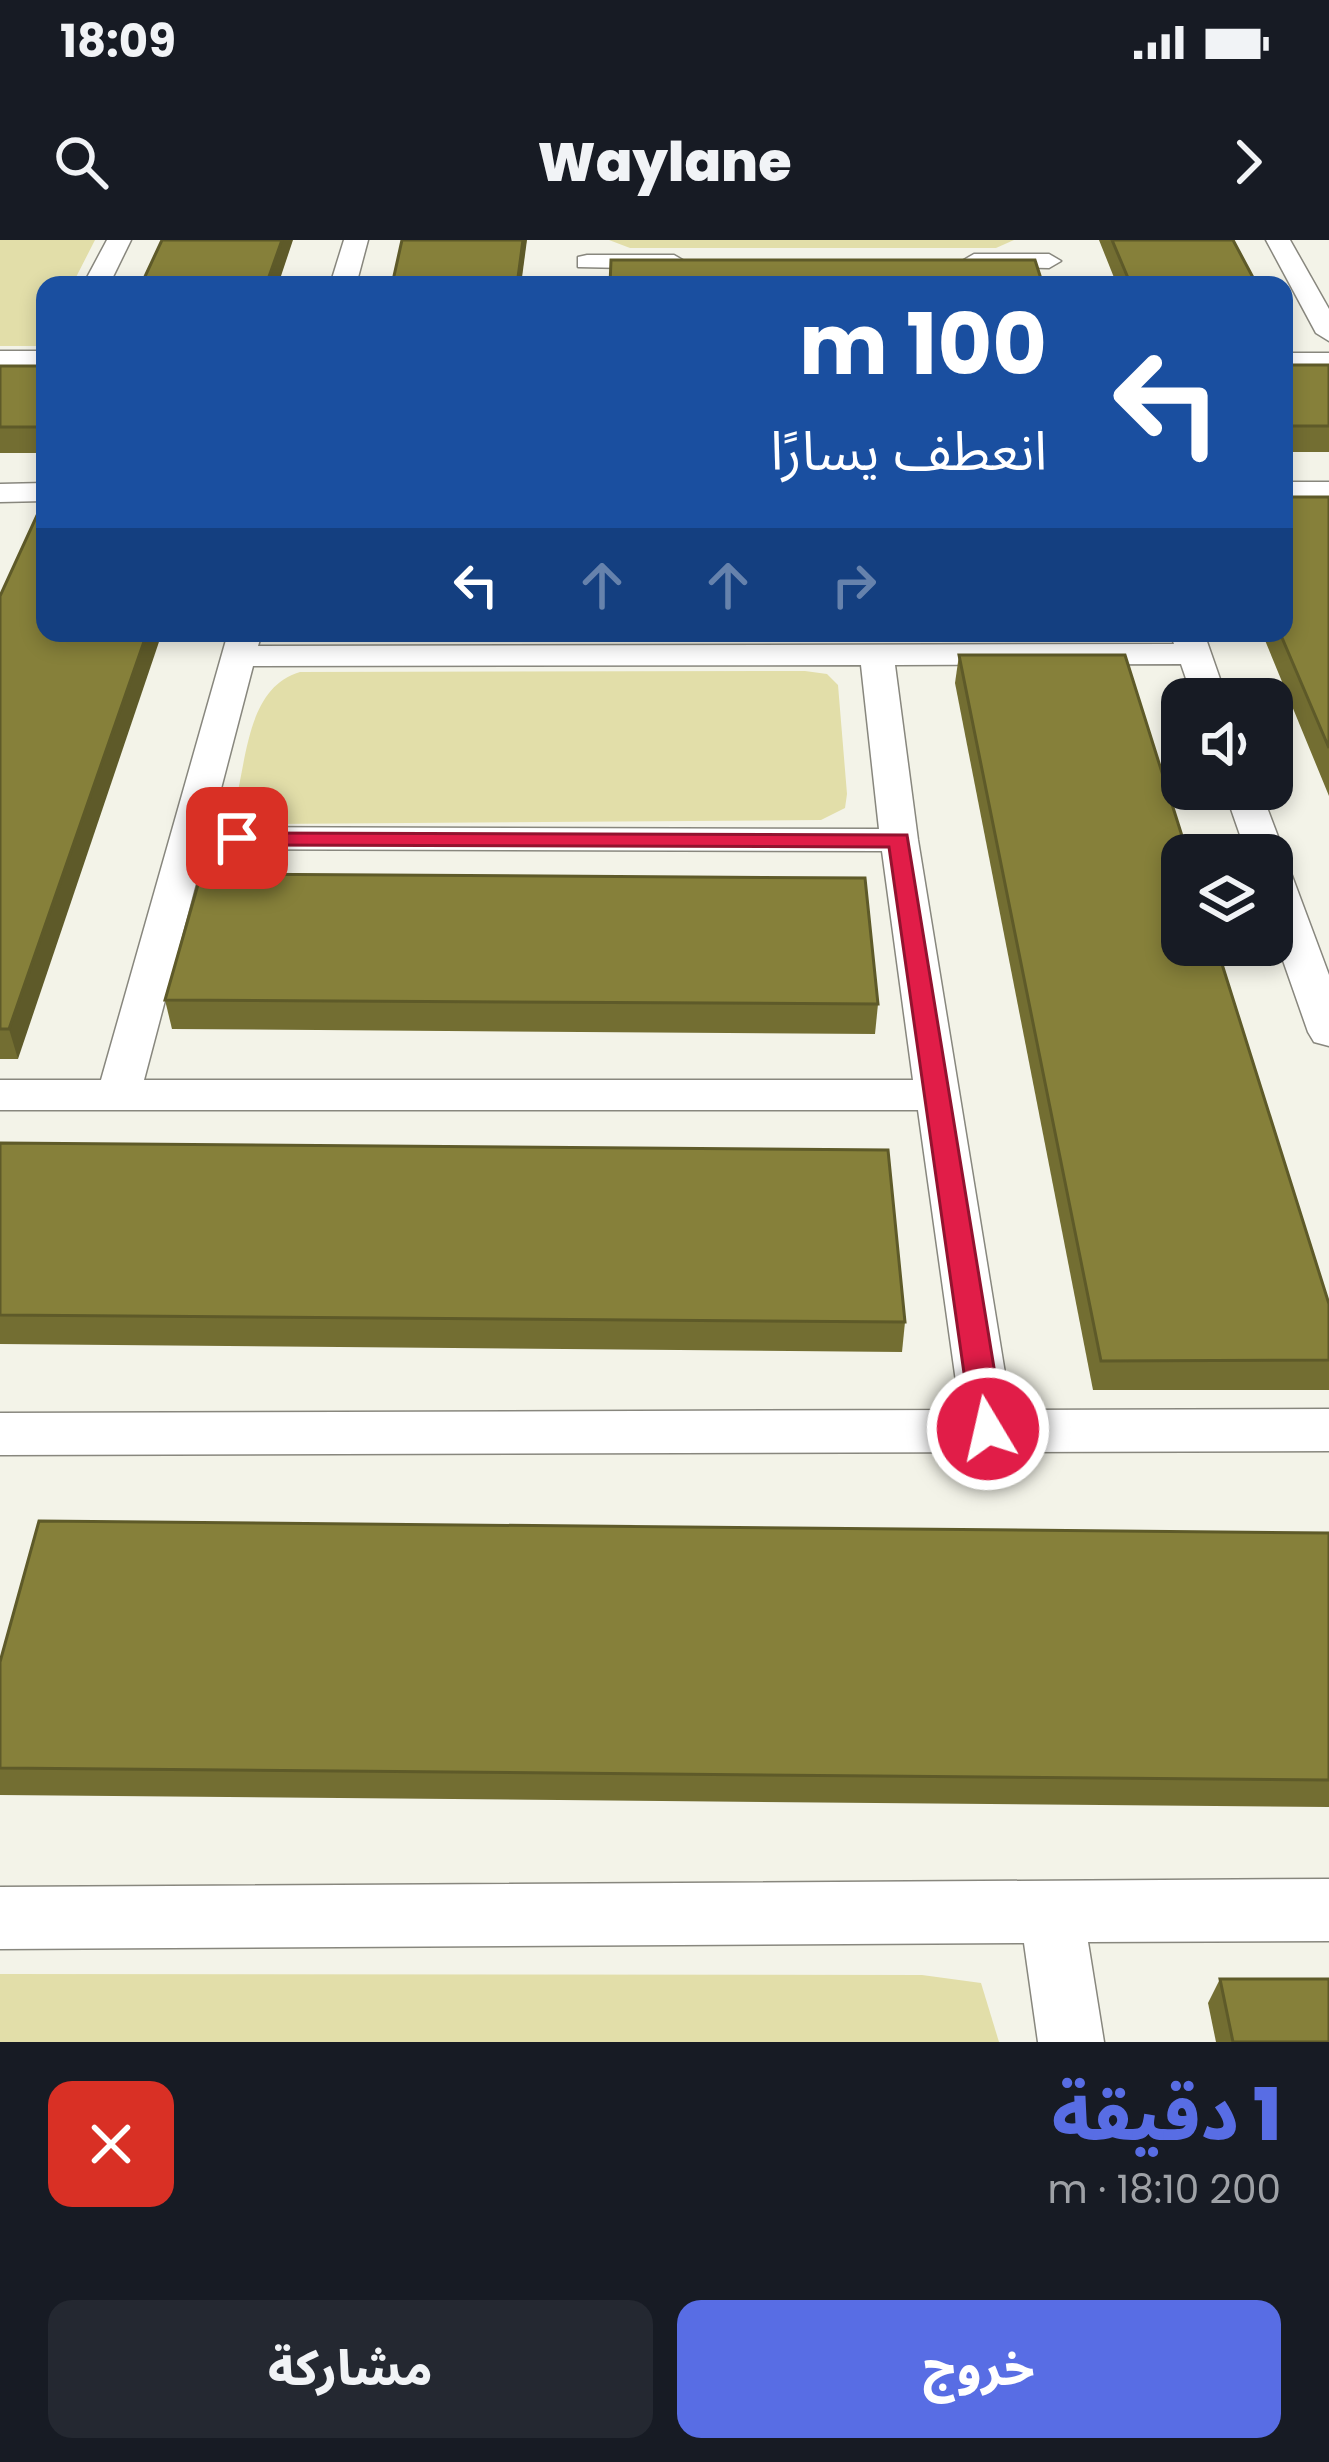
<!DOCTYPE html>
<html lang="ar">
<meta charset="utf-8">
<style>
:root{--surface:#171b24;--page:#242831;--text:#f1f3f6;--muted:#9ea1a6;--accent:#586de4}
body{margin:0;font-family:Poppins,"Noto Sans Arabic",sans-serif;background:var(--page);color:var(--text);direction:rtl;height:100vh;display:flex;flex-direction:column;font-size:45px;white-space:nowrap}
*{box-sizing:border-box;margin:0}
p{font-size:39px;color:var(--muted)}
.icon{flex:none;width:66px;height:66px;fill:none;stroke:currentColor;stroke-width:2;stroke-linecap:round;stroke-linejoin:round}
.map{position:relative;height:1802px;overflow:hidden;direction:ltr}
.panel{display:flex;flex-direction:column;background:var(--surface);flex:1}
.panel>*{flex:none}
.hud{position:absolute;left:36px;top:36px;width:1257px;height:366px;border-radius:24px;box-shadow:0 6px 18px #0003;direction:rtl;background:#1a4fa0;color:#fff;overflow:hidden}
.controls{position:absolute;left:1161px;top:438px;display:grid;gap:24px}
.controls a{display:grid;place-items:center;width:132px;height:132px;border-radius:24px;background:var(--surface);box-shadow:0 6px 18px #0003;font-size:60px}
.pin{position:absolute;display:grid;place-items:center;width:102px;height:102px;color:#fff;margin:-51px;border-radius:24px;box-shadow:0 6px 18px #0006}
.me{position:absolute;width:132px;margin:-66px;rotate:351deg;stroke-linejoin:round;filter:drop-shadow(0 0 9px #0008)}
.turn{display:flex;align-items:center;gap:42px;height:252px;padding:0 48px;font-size:54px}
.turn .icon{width:156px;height:156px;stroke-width:2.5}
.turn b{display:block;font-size:84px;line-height:102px}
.lanes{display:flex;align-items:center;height:114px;padding:0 48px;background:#0003;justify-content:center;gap:60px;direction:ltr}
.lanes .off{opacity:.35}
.round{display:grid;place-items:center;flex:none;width:126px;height:126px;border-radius:24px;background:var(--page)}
.summary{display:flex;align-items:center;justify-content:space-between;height:204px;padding:0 48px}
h1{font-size:72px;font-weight:800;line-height:90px;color:var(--accent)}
.action{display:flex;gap:24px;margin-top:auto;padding:24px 48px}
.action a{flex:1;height:138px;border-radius:24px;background:var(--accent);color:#fff;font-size:48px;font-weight:800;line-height:138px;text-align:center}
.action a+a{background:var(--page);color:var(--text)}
.status{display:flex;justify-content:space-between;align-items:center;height:84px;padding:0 60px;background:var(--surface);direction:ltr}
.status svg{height:33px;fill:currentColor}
header{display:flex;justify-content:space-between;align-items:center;height:156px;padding:0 48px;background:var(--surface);font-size:54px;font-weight:800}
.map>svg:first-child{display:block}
.green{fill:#e2dea9}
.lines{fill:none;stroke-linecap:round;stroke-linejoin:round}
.minor-casing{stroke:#88877e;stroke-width:3}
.minor{fill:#fff;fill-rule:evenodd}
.wall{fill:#736e32}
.shaded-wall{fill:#5e5a29}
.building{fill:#86803a;stroke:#5e5a29;stroke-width:3}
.route{fill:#e11d48;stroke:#92132f;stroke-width:3}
</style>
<div class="status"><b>18:09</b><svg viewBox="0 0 49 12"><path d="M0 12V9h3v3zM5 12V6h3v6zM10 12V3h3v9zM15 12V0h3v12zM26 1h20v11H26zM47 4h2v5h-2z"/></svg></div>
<header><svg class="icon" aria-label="forward" viewBox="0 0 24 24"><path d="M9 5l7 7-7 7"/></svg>Waylane<svg class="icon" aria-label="search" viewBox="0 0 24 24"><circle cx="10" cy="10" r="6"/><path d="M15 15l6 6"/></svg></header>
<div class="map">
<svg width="1329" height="1802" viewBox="0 0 1329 1802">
<rect width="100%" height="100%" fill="#f3f3e8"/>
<g class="green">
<path d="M0,0H95L72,45H45V95L39,106H0Z"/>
<path d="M609,0H1014L996,8H630Z"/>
<path d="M805,431L827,434L838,445L847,554L845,568L821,580L271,584L239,580L235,564C247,517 248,447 300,432Z"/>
<path d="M0,1734L922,1735L981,1743L999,1802H0Z"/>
</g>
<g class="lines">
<g class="minor-casing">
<g id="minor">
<path d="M107,0H131L109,45H83Z"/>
<path d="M344,0H368L356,45H330Z"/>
<path d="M1266,0H1290L1329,69V101L1316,93Z"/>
<path d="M974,14H1049L1061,21L1049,28L965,26L962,21Z"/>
<path d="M587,15H674L686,22L674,29L578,27V17Z"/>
<rect x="0" y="111" width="45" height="16"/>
<rect x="1284" y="113" width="45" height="16"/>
<rect x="1284" y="242" width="45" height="18"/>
<path d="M45,243V261L0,262V244Z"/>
<path d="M228,393H262L258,406L1174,404L1170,393H1204L1227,459H1193L1181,424L895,425L918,600L1011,1170L1329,1169V1211L0,1215V1173L960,1170L918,870H0V840H101ZM861,425L879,589L211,587L253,426ZM205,609L882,611L913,840H144Z"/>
<path d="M1224,549H1260L1285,615L1280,623L1291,633L1329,735V806L1314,802L1308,792L1272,689V615H1247Z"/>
<path d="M1329,1639V1701L1088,1702L1104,1802H1038L1024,1703L0,1709V1647Z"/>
</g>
</g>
<use href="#minor" class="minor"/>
</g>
<g class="wall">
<path d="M1099,0H1233L1257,45H1117Z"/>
<rect x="1284" y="125" width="45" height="87"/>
<rect x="0" y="126" width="45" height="87"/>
<path d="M1329,257V556L1262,393H1284Z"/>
<path d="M0,356L18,819H0Z"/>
<path d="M959,415L1329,1064V1150H1093L955,443Z"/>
<path d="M165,760L878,764L875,794L172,789Z"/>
<path d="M0,903L905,1082L902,1112L0,1104Z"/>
<path d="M1329,1293V1567L0,1555V1422Z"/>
<path d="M1220,1739L1329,1802H1216L1208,1763Z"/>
</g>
<g class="shaded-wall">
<path d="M282,0H293L278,45H266Z"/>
<path d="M523,0H527L521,45H517Z"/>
<path d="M147,393H162L18,819L9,789Z"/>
</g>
<g class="building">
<path d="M162,0H282L266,45H141Z"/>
<path d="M402,0H523L517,45H392Z"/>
<path d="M1112,0H1233L1257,45H1131Z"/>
<path d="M611,20H1035L1043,45H610Z"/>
<rect x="1284" y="125" width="45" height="61"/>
<rect x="0" y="126" width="45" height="61"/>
<path d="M1284,257H1329V508L1280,393H1284Z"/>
<path d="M45,258V393H147L9,789H0V356Z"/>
<path d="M959,415H1125L1188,615H1182V705H1216L1329,1064V1120L1101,1121Z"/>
<path d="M201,634L865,638L878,764L165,760Z"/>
<path d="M0,903L888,910L905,1082L0,1075Z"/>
<path d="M39,1281L1329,1293V1540L0,1528V1422Z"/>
<path d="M1220,1739H1329V1802H1233Z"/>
</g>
<path class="route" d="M229,593L907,595L1004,1189L999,1198H977L972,1189L889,607L237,605L229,603Z"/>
</svg>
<div class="controls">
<a><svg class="icon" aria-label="sound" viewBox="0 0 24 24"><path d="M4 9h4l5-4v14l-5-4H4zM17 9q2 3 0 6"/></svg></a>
<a><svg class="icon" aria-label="layers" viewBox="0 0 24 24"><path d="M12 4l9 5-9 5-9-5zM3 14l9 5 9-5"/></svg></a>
</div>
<div class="pin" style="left:237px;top:598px;background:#d93025"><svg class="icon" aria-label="arrive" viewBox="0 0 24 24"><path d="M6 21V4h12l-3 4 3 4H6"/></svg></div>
<svg class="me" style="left:988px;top:1189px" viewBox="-20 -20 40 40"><circle r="17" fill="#e11d48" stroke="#fff" stroke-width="3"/><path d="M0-11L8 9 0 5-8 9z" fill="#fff"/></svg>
<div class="hud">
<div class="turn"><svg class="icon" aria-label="left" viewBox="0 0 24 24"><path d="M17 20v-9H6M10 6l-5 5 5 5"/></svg><div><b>100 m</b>انعطف يسارًا</div></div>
<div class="lanes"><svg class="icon" aria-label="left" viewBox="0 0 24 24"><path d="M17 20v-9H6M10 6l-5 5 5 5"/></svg><svg class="icon off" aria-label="ahead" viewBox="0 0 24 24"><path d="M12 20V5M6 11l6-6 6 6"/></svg><svg class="icon off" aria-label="ahead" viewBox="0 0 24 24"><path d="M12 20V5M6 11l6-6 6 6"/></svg><svg class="icon off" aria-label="right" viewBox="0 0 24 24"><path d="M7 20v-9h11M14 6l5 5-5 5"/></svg></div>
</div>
</div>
<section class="panel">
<div class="summary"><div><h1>1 دقيقة</h1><p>200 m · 18:10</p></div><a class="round" style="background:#d93025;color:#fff"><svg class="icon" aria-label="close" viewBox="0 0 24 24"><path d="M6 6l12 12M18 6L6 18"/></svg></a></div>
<div class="action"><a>خروج</a><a>مشاركة</a></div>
</section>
